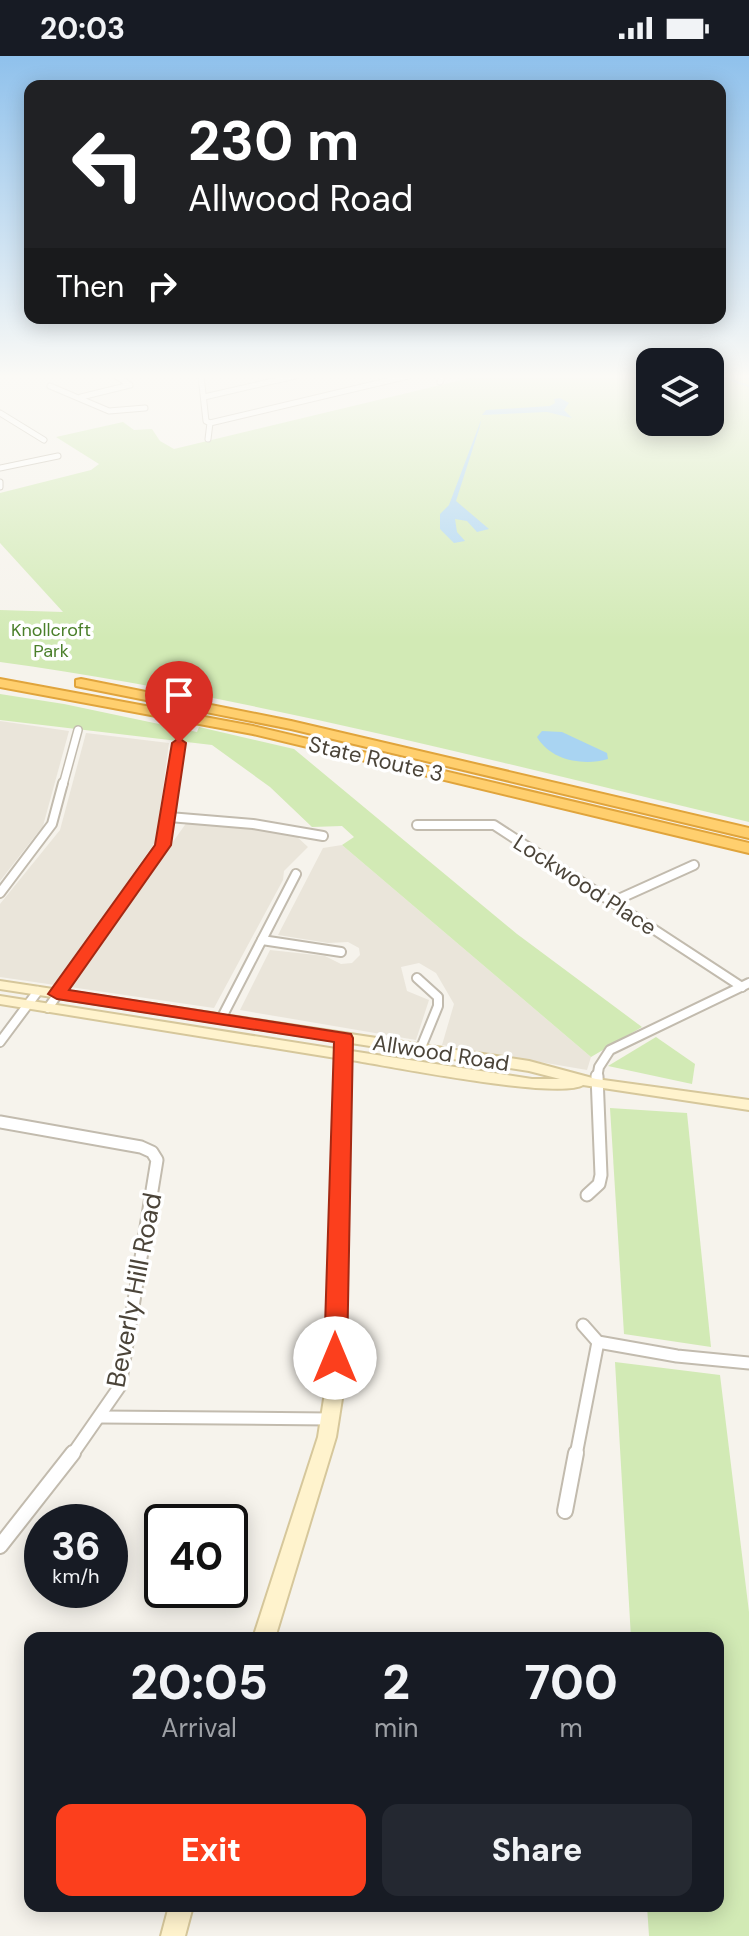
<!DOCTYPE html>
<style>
:root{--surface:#171b24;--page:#242831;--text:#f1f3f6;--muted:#9ea1a6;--accent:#fc3f1d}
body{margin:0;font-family:"DM Sans",sans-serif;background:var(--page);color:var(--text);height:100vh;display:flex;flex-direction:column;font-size:30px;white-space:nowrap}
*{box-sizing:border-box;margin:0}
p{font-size:26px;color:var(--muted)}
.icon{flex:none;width:44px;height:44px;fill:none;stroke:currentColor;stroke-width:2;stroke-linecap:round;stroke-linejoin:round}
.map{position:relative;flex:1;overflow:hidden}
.details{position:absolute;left:24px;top:1576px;width:700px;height:280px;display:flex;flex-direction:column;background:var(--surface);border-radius:16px;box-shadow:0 4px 20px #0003}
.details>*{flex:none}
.top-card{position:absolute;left:24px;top:24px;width:702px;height:244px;border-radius:16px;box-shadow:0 4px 20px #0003;background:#202124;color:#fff;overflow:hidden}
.tools{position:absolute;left:636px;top:292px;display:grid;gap:16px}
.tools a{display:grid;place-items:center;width:88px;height:88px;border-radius:16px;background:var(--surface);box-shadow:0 4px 20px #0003;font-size:40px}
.speed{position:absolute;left:24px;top:1448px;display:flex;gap:16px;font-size:40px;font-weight:700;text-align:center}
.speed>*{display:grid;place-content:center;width:104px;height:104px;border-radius:50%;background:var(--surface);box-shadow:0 4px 20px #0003;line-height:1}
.speed small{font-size:20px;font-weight:400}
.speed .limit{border:4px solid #111;border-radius:12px;background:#fff;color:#111}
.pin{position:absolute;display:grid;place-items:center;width:68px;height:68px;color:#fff;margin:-82px -34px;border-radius:50% 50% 50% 0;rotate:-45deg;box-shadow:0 0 8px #0007}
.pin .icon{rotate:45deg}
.me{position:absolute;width:88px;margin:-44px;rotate:0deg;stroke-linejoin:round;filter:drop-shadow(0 0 6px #0008)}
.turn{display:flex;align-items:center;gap:28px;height:168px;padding:0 32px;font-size:36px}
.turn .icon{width:104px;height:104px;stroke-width:2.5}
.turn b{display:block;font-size:56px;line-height:68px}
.then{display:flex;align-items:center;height:76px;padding:0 32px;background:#0003;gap:16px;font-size:30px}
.eta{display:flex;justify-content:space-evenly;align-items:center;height:136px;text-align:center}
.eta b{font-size:48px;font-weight:800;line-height:56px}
.primary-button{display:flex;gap:16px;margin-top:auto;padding:16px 32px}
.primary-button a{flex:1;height:92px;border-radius:16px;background:var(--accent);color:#fff;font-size:32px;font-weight:800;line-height:92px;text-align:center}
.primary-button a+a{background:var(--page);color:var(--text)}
.status{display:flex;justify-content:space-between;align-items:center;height:56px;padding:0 40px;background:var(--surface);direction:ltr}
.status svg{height:22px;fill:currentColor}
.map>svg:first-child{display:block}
.residential{fill:#eae5da}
.green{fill:#d2eab5}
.water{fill:#a9d4f2}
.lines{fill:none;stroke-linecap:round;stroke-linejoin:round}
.stream{stroke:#a9d4f2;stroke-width:2}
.street-far4-casing{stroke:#c2bbae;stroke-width:7}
.street-far3-casing{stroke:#c2bbae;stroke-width:10}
.street-far2-casing{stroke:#c2bbae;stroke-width:12}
.street-far1-casing{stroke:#c2bbae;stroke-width:15}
.street-casing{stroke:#c2bbae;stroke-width:18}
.secondary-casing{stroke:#d6c79b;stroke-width:4}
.highway-casing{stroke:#e0a43c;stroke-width:4}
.street-far4{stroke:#fff;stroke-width:5}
.street-far3{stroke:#fff;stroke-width:7}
.street-far2{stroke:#fff;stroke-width:8}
.street-far1{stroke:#fff;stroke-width:11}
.street{stroke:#fff;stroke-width:14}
.secondary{fill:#fff3cd;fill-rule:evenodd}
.highway{fill:#ffcf6e;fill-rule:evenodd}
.route{fill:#fc3f1d;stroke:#a42913;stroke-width:2}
.labels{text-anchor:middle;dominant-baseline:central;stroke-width:7;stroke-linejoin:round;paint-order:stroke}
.far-park-label{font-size:18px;fill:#4a7f2a;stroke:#fff}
.street-label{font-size:22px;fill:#4b4439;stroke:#fff}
.near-street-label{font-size:26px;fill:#4b4439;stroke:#fff}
</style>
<div class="status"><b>20:03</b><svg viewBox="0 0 49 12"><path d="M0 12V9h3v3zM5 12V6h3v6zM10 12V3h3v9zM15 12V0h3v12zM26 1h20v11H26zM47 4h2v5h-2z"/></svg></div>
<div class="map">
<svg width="749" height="1880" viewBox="0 0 749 1880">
<rect width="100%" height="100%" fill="#f6f3ec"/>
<g class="residential">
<path d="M0,665L69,675L43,770L0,825Z"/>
<path d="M86,677L169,687L156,785L55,929L0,921V848L60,774Z"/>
<path d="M187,766L294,778L308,791L284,815L283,824L214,952L70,931Z"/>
<path d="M342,789L591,1001L587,1014L442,989L454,948L436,917L419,907L401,911L407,935L429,944L416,984L240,954L270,894L325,900L341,908L352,907L360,899L359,892L348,886L328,887L278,879L323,792Z"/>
</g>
<g class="green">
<path d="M478,320H650V366H710V320H749V766C501,707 253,641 0,606V554L63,556L0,487V437L91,414L99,408L56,381L123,366L134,374L152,373L160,385L174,393Z"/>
<path d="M0,638L64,648L197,676L199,671L294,693L517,878L642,971L591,1001L342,789L354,781L342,770L312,771L270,731L212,689L0,664Z"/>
<path d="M656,981L695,1008L692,1028L608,1010Z"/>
<path d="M610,1052L687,1057L711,1291L624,1278Z"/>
<path d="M615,1306L720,1319L749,1556V1880H649L647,1850H718V1582H631Z"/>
</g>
<g class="water">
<path d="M560,342L569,347L564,354L572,362L547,356L482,359L486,354L550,350L555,347L554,343Z"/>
<path d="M481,364L480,370L456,445L489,473L477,476L467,465L455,463L457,476L465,485L454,487L440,473V458L449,449Z"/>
<path d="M542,675L562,676L607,697L608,703C584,710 551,705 537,681Z"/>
</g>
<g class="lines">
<path class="stream" d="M719,320L749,330"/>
<g class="street-far4-casing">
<g id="street-far4">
<path d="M201,320L206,365L210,367L208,383"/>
<path d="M440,326L443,320"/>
<path d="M50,330L109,355L145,352"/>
<path d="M81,341L130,329L116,320"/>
<path d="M204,341L295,320"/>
<path d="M0,357L44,384"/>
<path d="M210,367L408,320"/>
<path d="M0,412L58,400"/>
<path d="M0,426V431"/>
</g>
</g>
<g class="street-far3-casing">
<g id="street-far3">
<path d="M63,729L78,674"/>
<path d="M172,729L179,687"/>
</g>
</g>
<g class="street-far2-casing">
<g id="street-far2">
<path d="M169,761L253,768L323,780"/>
<path d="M417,769H494L742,931"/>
<path d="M0,837L52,768L63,727"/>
<path d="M612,846L694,809"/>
<path d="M262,884L341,896"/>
<path d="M417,922L438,941V950L420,994"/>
<path d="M48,952L163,789L173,727"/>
<path d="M221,963L296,818"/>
<path d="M0,986L38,935"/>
<path d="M597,1022L599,1011L610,994L749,927"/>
</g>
</g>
<g class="street-far1-casing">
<g id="street-far1">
<path d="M0,1066L141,1091L152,1096L157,1104L120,1330L72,1399"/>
<path d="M587,1139L599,1128L601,1119L597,1020"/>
<path d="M583,1269L598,1286L677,1300L749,1307"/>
<path d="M101,1361L330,1363"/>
<path d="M576,1399L598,1286"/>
</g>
</g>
<g class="street-casing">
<g id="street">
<path d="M565,1455L576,1397"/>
<path d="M0,1490L73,1397"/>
</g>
</g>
<g class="secondary-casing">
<g id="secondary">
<path d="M0,925L529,1005L596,1023L749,1044V1054L583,1029C559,1044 388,1010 351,1004L344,1330L336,1381L275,1582H253L318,1381L326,1330L336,1002L0,948V940L336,993L337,985L0,933ZM351,987L529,1015L560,1023H532L351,995Z"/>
<path d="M169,1850H193L185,1880H161Z"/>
</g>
</g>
<g class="highway-casing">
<g id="highway">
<path d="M0,623L253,670L749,787V797L253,678L0,631Z"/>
<path d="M81,623L291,665L749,772V782L291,673L76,630V624Z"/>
</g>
</g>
<use href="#street-far4" class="street-far4"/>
<use href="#street-far3" class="street-far3"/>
<use href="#street-far2" class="street-far2"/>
<use href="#street-far1" class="street-far1"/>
<use href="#street" class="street"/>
<use href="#secondary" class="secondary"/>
<use href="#highway" class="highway"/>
</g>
<linearGradient id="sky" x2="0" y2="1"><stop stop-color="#8fc1ec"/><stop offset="0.55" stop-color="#fbfaf6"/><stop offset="1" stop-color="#fbfaf6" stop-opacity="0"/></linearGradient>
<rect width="749" height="583" fill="url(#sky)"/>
<path class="route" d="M179,682L186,687L171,789L69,934L351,978L353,982L347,1302L344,1308L335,1311L327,1308L324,1302L334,986L57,943L48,938L155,789L172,687Z"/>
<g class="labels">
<g class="far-park-label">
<text x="51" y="574">Knollcroft<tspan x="51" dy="21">Park</tspan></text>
</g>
<g class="street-label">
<text transform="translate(376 703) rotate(13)">State Route 3</text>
<text transform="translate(585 829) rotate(33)">Lockwood Place</text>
<text transform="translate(441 997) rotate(9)">Allwood Road</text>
</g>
<g class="near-street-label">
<text transform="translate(134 1234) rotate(-79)">Beverly Hill Road</text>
</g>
</g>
</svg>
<div class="tools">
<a><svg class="icon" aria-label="layers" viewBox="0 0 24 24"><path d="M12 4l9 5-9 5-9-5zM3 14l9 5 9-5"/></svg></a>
</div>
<div class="speed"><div>36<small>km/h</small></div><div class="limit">40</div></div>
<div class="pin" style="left:179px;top:687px;background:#d93025"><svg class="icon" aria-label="arrive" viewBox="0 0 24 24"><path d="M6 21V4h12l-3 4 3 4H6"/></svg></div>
<svg class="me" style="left:335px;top:1302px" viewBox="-20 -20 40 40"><circle r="19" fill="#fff"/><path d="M0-13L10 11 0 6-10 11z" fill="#fc3f1d"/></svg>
<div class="top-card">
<div class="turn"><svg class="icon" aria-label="left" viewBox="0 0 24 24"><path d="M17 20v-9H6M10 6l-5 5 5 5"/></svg><div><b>230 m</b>Allwood Road</div></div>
<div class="then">Then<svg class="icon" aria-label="right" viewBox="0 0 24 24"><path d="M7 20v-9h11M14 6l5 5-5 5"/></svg></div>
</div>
<section class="details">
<div class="eta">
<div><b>20:05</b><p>Arrival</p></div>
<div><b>2</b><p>min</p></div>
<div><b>700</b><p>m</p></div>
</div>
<div class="primary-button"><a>Exit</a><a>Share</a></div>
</section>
</div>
